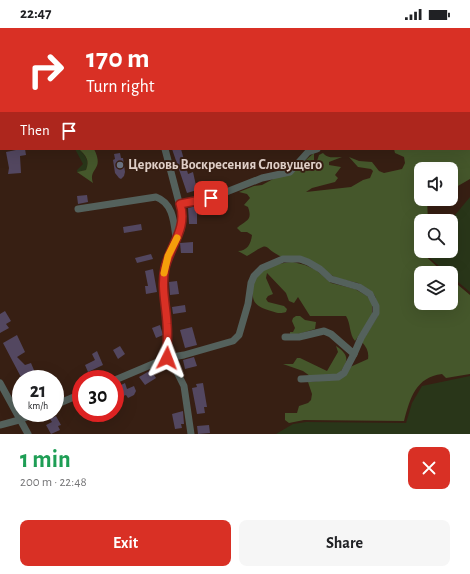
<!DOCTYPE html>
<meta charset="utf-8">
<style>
:root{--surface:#fff;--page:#f6f6f6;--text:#202124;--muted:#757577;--accent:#d93025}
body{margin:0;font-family:"Alegreya Sans",sans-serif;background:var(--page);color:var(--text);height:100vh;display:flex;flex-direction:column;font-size:15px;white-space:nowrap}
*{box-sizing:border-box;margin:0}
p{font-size:13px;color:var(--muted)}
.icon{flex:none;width:22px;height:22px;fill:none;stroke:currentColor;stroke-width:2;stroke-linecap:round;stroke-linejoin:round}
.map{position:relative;height:406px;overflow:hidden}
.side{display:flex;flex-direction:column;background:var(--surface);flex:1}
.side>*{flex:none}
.top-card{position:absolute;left:0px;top:0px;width:470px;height:122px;box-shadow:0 4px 16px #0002;background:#d93025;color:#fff;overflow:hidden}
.fabs{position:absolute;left:414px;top:134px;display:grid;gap:8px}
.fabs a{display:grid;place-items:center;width:44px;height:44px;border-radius:8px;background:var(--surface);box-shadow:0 4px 16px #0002;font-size:20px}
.speed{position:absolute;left:12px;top:342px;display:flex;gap:8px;font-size:20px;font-weight:700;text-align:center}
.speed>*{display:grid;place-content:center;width:52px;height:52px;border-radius:50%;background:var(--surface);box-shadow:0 4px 16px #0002;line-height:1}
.speed small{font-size:10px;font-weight:400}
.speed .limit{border:6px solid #d22;background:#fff;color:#111}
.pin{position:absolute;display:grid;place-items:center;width:34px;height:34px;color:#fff;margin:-17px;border-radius:8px;box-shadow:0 2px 6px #0006}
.me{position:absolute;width:44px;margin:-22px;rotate:3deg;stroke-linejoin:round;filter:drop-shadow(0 0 3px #0008)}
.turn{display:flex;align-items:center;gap:14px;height:84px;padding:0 20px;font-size:18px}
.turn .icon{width:52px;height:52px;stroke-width:2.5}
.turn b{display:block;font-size:28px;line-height:34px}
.then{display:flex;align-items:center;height:38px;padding:0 20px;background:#0003;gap:8px;font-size:15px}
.round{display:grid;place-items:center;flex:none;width:42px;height:42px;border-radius:8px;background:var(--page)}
.overview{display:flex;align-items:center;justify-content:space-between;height:68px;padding:0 20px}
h1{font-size:24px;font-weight:700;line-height:30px;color:#1e9e55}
.primary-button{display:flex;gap:8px;margin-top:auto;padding:8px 20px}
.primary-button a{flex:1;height:46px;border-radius:8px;background:var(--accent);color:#fff;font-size:16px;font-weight:700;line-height:46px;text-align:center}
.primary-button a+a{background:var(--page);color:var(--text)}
.status{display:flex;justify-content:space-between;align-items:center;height:28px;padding:0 20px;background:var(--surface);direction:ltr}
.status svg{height:11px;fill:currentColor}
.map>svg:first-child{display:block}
.green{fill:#293619}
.forest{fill:#45572b}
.building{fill:#534760}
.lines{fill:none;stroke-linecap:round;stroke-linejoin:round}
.minor{stroke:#54615c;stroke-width:7}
.route-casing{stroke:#8d1f18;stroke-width:10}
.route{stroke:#d93025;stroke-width:7}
.slow{stroke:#f59e0b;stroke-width:7}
.worship-dot{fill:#6b7280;stroke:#371f13;stroke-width:1.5}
.labels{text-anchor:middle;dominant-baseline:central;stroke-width:4;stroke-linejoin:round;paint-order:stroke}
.poi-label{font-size:14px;font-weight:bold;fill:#e1d1c9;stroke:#371f13;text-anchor:start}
</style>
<div class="status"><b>22:47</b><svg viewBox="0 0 49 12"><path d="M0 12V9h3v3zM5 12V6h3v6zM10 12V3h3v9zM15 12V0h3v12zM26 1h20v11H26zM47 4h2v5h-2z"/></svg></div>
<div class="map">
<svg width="470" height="406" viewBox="0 0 470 406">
<rect width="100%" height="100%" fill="#371f13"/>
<g class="green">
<path d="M75,121H79C85,128 90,132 86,142L77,144V142L83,136Z"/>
<path d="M470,169V264L451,248V245H447L423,224L451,223L450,193Z"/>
<path d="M470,348V406H276L293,396L306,394L406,395L412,375L422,358Z"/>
</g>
<g class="forest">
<path d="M470,90V151L451,162V141H421V171H427L428,193H421V224L444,245H421V275H451V251L470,267V346L446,350L442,346C416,349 410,370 404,393L304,392L289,395L285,392V385H297L299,378L308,375L311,372L312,366L308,354L340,351L350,339L368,331C369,324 367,320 362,314L378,288L377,274L375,268L371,263L358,255L336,250L324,242L282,229C260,219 273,212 247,228L238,223C247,223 251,216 252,207L247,204H241L237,200C246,192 253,193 248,179L244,177L250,170L247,166L239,164L254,158L262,157L301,136L314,125V132L317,133L319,127L323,125C328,131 335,129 342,129L329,134V137L341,139L335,147L338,150L335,154L312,160L306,164L351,159L363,152L370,150L373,143L371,141L358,139L349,129L359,133L372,134L379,143L384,145L402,141L405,135L404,129L395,125L394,121H469Z"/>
<path d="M79,121H94C105,143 88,139 93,155L77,144L86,142C90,132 86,128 79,121Z"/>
<path d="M293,234L305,237L316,242L331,255L355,261L367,268L372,275V288L355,313C349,306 351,296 346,288H310L298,269L294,275L289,273L286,265L267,245L266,250L273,266L268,268L266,271L268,274L284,278L287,281L286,284C280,286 277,285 271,283C257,279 251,275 253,260C253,256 255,249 258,246C264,239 284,234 293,234Z"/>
<path d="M296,288H300L305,292L316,294L315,301L298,306H290V304H293L295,300L292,293L293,290Z"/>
<path d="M336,318C351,328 348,334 338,347L310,348L303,343L283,336H293L297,330H300L327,343L338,324Z"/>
</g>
<g class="building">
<path d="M21,121H25L26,127L20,128L21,145L8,146L9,140L6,124Z"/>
<path d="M172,121H181L188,146L193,144L197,162L187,165Z"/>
<path d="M120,125L121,130H123L125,144L124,148L121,151L119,150L115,145L113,132L115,131L114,126Z"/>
<path d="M87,167L88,174L78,176L77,168Z"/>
<path d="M197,178V196H189L188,180Z"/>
<path d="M141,196L142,202L124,205L123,199Z"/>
<path d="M193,214V225H181L180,215Z"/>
<path d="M151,226L153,231L137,235L135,230Z"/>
<path d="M153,241L157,264L146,266L145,258H148L145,243Z"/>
<path d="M177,253L179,266L170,267L169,254Z"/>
<path d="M185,277L186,284L173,286L172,279Z"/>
<path d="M5,283L11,293L6,296L9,300L0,305V286Z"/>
<path d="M160,297L163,307L156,310L152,300Z"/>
<path d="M192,299L197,317L185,320L180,302Z"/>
<path d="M17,307L25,324L17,329L25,337L31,335L36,347L28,351H22L3,315Z"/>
<path d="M120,318L125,326L118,331L113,322Z"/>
<path d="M97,323L103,337L88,344L85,337L95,332L92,326Z"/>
<path d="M194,329L197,338L185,341L183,332Z"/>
<path d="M151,342L156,350L145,357L139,349Z"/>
<path d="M125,355L127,361L134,358L136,363L134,367L128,370L126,367L123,368L121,366L115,369V360Z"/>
<path d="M203,355L207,379H204L205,385L197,386L192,360L197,359L196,356Z"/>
<path d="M183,383L184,396H181L182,400L175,401L172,386Z"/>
<path d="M56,388L61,397L58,398L60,402L51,406L46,397L52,394L50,391Z"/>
<path d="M209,397L210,405L198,406L197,398Z"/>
</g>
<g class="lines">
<g class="minor">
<path d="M192,0L194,1"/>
<path d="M300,0V1"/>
<path d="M111,1L116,0"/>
<path d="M321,1L324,0"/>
<path d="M0,31H1"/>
<path d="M165,121L182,186L181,202L168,228L164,247L163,265L168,308L167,330L176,342L184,358L191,406"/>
<path d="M180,176L206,172L262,150L290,144L308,124L317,121"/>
<path d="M78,181L156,169C173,175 174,194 176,210"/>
<path d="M301,351L338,349L344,345L354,326"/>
<path d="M115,352L167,330L184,327L233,313L239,307L248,276L251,255L254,248L262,240L283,231H300L308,234L320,241L331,251L359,259L370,266L376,278V285L361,310L354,326L331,306L324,303L299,309H285"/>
<path d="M0,355L28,406"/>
<path d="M55,377L81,366"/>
<path d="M0,397L19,392L37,385"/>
</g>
</g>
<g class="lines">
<g class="route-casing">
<path id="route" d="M167,330C167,318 168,307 167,296C166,277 161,259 165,240C170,218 188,200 180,176L211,170"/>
</g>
<use href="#route" class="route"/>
<path class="slow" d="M164,245L168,228L177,210"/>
</g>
<circle class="worship-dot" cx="120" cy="137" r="4"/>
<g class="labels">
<g class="poi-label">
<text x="128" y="137">Церковь Воскресения Словущего</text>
</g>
</g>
</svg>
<div class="fabs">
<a><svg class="icon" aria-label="sound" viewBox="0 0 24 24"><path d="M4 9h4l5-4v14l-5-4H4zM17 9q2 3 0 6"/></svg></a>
<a><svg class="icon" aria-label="search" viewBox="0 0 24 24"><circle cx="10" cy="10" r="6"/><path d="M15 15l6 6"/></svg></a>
<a><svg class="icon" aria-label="layers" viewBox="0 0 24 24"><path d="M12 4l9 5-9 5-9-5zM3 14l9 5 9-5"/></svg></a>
</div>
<div class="speed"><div>21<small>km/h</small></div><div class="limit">30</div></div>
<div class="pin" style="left:211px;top:170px;background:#d93025"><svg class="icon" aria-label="arrive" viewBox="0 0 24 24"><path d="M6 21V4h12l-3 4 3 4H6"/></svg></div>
<svg class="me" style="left:167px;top:330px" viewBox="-20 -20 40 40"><path d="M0-17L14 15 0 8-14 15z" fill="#d93025" stroke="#fff" stroke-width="4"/></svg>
<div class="top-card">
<div class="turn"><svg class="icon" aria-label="right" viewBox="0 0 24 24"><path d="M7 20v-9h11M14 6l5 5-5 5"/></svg><div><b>170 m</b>Turn right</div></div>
<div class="then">Then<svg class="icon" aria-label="arrive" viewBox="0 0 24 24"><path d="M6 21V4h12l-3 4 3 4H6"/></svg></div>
</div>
</div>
<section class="side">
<div class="overview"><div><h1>1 min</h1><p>200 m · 22:48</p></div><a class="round" style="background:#d93025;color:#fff"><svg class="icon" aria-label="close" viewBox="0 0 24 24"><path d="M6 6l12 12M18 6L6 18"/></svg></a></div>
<div class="primary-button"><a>Exit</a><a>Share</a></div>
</section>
